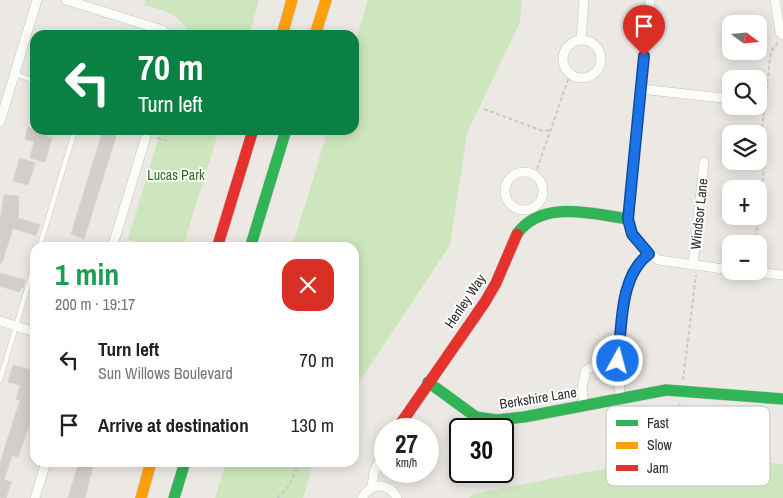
<!DOCTYPE html>
<meta charset="utf-8">
<style>
:root{--surface:#fff;--page:#f6f6f6;--text:#222;--muted:#767676}
body{margin:0;font-family:"Archivo Narrow",sans-serif;background:var(--page);color:var(--text);height:100vh;display:flex;flex-direction:column;font-size:19px;white-space:nowrap}
*{box-sizing:border-box;margin:0}
p{font-size:16px;color:var(--muted)}
.icon{flex:none;width:28px;height:28px;fill:none;stroke:currentColor;stroke-width:2;stroke-linecap:round;stroke-linejoin:round}
.map{position:relative;flex:1;overflow:hidden}
.sheet{position:absolute;left:30px;top:242px;width:329px;height:225px;display:flex;flex-direction:column;background:var(--surface);border-radius:15px;box-shadow:0 2px 12px #0003}
.sheet>*{flex:none}
.banner{position:absolute;left:30px;top:30px;width:329px;height:105px;border-radius:15px;box-shadow:0 2px 12px #0003;background:#0b8043;color:#fff;overflow:hidden}
.needle{width:32px;rotate:106deg}
.buttons{position:absolute;left:722px;top:15px;display:grid;gap:10px}
.buttons a{display:grid;place-items:center;width:45px;height:45px;border-radius:10px;background:var(--surface);box-shadow:0 2px 12px #0003;font-size:25px}
.speed{position:absolute;left:374px;top:418px;display:flex;gap:10px;font-size:25px;font-weight:700;text-align:center}
.speed>*{display:grid;place-content:center;width:65px;height:65px;border-radius:50%;background:var(--surface);box-shadow:0 2px 12px #0003;line-height:1}
.speed small{font-size:12px;font-weight:400}
.speed .limit{border:2px solid #111;border-radius:8px;background:#fff;color:#111}
.pin{position:absolute;display:grid;place-items:center;width:42px;height:42px;color:#fff;margin:-51px -21px;border-radius:50% 50% 50% 0;rotate:-45deg;box-shadow:0 0 5px #0007}
.pin .icon{rotate:45deg}
.me{position:absolute;width:55px;margin:-28px;rotate:7deg;stroke-linejoin:round;filter:drop-shadow(0 0 4px #0008)}
.turn{display:flex;align-items:center;gap:18px;height:105px;padding:0 25px;font-size:22px}
.turn .icon{width:65px;height:65px;stroke-width:2.5}
.turn b{display:block;font-size:35px;line-height:42px}
.round{display:grid;place-items:center;flex:none;width:52px;height:52px;border-radius:15px;background:var(--page)}
.head{display:flex;align-items:center;justify-content:space-between;height:85px;padding:0 25px}
h1{font-size:30px;font-weight:700;line-height:38px;color:#1e9e55}
ul{padding:0;list-style:none}
li{display:flex;align-items:center;gap:15px;height:65px;padding:0 25px}
li div{flex:1}
li b{display:block;font-size:19px}
li em{font-style:normal}
.map>svg:first-child{display:block}
.green{fill:#cee6be}
.building{fill:#d1cecb;stroke:#d7d4d0}
.lines{fill:none;stroke-linecap:round;stroke-linejoin:round}
.lane-casing{stroke:#c5c4c5;stroke-width:5.5}
.street-casing{stroke:#c5c4c5;stroke-width:10}
.fast-casing{stroke:#c5c4c5;stroke-width:12}
.slow-casing{stroke:#c5c4c5;stroke-width:12}
.jam-casing{stroke:#c5c4c5;stroke-width:12}
.path{stroke:#c9c9c8;stroke-width:2;stroke-dasharray:4 2.5;stroke-linecap:butt}
.lane{stroke:#fcfcfb;stroke-width:4.5}
.street{stroke:#fcfcfb;stroke-width:9}
.fast{stroke:#30b455;stroke-width:11}
.slow{stroke:#ff9f0a;stroke-width:11}
.jam{stroke:#e5322d;stroke-width:11}
.route-casing{stroke:#114b97;stroke-width:12}
.route{stroke:#1a73e8;stroke-width:9}
.labels{text-anchor:middle;dominant-baseline:central;stroke-width:4;stroke-linejoin:round;paint-order:stroke}
.park-label{font-size:14px;fill:#2c6e1b;stroke:#fff}
.street-label{font-size:14px;fill:#2e2e2e;stroke:#fff}
.key{fill:#fff;stroke:#c0c0c0;stroke-width:1}
.key-label{font-size:14px;fill:#2e2e2e}
</style>
<div class="map">
<svg width="783" height="498" viewBox="0 0 783 498">
<rect width="100%" height="100%" fill="#ece8e4"/>
<g class="green">
<path d="M146,0H259L249,35H188C181,13 164,11 144,5Z"/>
<path d="M368,0H522L520,22L467,133L450,245L354,390V248L292,247L328,130H354V47Z"/>
<path d="M161,130H219L183,247H155L128,239Z"/>
<path d="M676,455L783,464V498H469L472,494Z"/>
<path d="M226,463V462L313,463L303,498H215Z"/>
</g>
<g class="building">
<path d="M28,127L40,131L39,134L52,138L45,162L30,158L34,142L25,139Z"/>
<path d="M103,130H118L84,239L71,234Z"/>
<path d="M20,158L35,163L28,185L13,181Z"/>
<path d="M4,195L19,196L18,218L40,225L36,236L13,228L2,263H0V221Z"/>
<path d="M0,273L25,280L23,288L21,287L19,292L0,286Z"/>
<path d="M13,365L35,371V408L18,457L12,455L4,480L11,482L6,498H0V463L20,400L16,399L20,385L8,382Z"/>
<path d="M79,462H94L85,498H68Z"/>
</g>
<g class="lines">
<g class="lane-casing">
<g id="lane">
<path d="M15,74L35,81"/>
<path d="M39,248L75,130"/>
<path d="M0,380L35,262"/>
</g>
</g>
<g class="street-casing">
<g id="street">
<path d="M66,0L162,30L167,35"/>
<path d="M650,0L629,203C628,229 635,247 659,260L731,270"/>
<path d="M775,0L780,32L783,35"/>
<path d="M581,40L584,0"/>
<circle cx="582" cy="59" r="19"/>
<path d="M641,89L731,99"/>
<path d="M0,122L37,0"/>
<circle cx="524" cy="191" r="19"/>
<path d="M112,248L148,130"/>
<path d="M693,265L704,162"/>
<path d="M746,271L783,275"/>
<path d="M0,321L35,332"/>
<path d="M620,399C618,361 616,278 649,254"/>
<path d="M584,406L582,387L586,370L595,366L618,365"/>
<path d="M372,487L374,472L385,449"/>
<path d="M35,498L46,462"/>
<path d="M362,498C371,482 389,482 397,498"/>
</g>
</g>
<g class="fast-casing">
<g id="fast">
<path d="M517,234C542,199 593,214 628,219"/>
<path d="M250,248L286,130"/>
<path d="M428,382L476,417L497,420L524,417L666,390L783,399"/>
<path d="M174,498L185,462"/>
</g>
</g>
<g class="slow-casing">
<g id="slow">
<path d="M282,35L292,0"/>
<path d="M315,35L326,0"/>
<path d="M141,498L151,462"/>
</g>
</g>
<g class="jam-casing">
<g id="jam">
<path d="M217,248L253,130"/>
<path d="M397,429L485,302L496,283L517,234"/>
</g>
</g>
<g class="path">
<path d="M484,109L543,131L550,130"/>
<path d="M157,138L168,141"/>
<path d="M759,154L771,51L778,43"/>
<path d="M759,160L764,167L759,212"/>
<path d="M535,175L570,74"/>
<path d="M755,244L758,216"/>
<path d="M683,380L696,275"/>
<path d="M674,453L680,402"/>
<path d="M277,498L288,487L300,462"/>
</g>
<use href="#lane" class="lane"/>
<use href="#street" class="street"/>
<use href="#fast" class="fast"/>
<use href="#slow" class="slow"/>
<use href="#jam" class="jam"/>
</g>
<g class="lines">
<g class="route-casing">
<path id="route" d="M618,361C622,327 619,276 649,254L632,234L628,219L644,56"/>
</g>
<use href="#route" class="route"/>
</g>
<g class="labels">
<g class="park-label">
<text x="176" y="175">Lucas Park</text>
</g>
<g class="street-label">
<text transform="translate(699 214) rotate(-84)">Windsor Lane</text>
<text transform="translate(465 301) rotate(-56)">Henley Way</text>
<text transform="translate(538 398) rotate(-9)">Berkshire Lane</text>
</g>
</g>
<rect x="606" y="406" width="164" height="80" rx="8" class="key"/>
<rect x="616" y="420" width="22" height="6" fill="#30b455"/>
<rect x="616" y="442" width="22" height="7" fill="#ff9f0a"/>
<rect x="616" y="465" width="22" height="6" fill="#e5322d"/>
<g class="key-label">
<text x="647" y="428">Fast</text>
<text x="647" y="450">Slow</text>
<text x="647" y="473">Jam</text>
</g>
</svg>
<div class="buttons">
<a><svg class="needle" viewBox="-14 -14 28 28"><path d="M0-13l5 13h-10z" fill="#e53935"/><path d="M0 13l5-13h-10z" fill="#767676"/></svg></a>
<a><svg class="icon" aria-label="search" viewBox="0 0 24 24"><circle cx="10" cy="10" r="6"/><path d="M15 15l6 6"/></svg></a>
<a><svg class="icon" aria-label="layers" viewBox="0 0 24 24"><path d="M12 4l9 5-9 5-9-5zM3 14l9 5 9-5"/></svg></a>
<a>+</a>
<a>−</a>
</div>
<div class="speed"><div>27<small>km/h</small></div><div class="limit">30</div></div>
<div class="pin" style="left:644px;top:56px;background:#d93025"><svg class="icon" aria-label="arrive" viewBox="0 0 24 24"><path d="M6 21V4h12l-3 4 3 4H6"/></svg></div>
<svg class="me" style="left:618px;top:361px" viewBox="-20 -20 40 40"><circle r="17" fill="#1a73e8" stroke="#fff" stroke-width="3"/><path d="M0-11L8 9 0 5-8 9z" fill="#fff"/></svg>
<div class="banner">
<div class="turn"><svg class="icon" aria-label="left" viewBox="0 0 24 24"><path d="M17 20v-9H6M10 6l-5 5 5 5"/></svg><div><b>70 m</b>Turn left</div></div>
</div>
<section class="sheet">
<div class="head"><div><h1>1 min</h1><p>200 m · 19:17</p></div><a class="round" style="background:#d93025;color:#fff"><svg class="icon" aria-label="close" viewBox="0 0 24 24"><path d="M6 6l12 12M18 6L6 18"/></svg></a></div>
<ul>
<li><svg class="icon" aria-label="left" viewBox="0 0 24 24"><path d="M17 20v-9H6M10 6l-5 5 5 5"/></svg><div><b>Turn left</b><p>Sun Willows Boulevard</p></div><em>70 m</em></li>
<li><svg class="icon" aria-label="arrive" viewBox="0 0 24 24"><path d="M6 21V4h12l-3 4 3 4H6"/></svg><div><b>Arrive at destination</b></div><em>130 m</em></li>
</ul>
</section>
</div>
